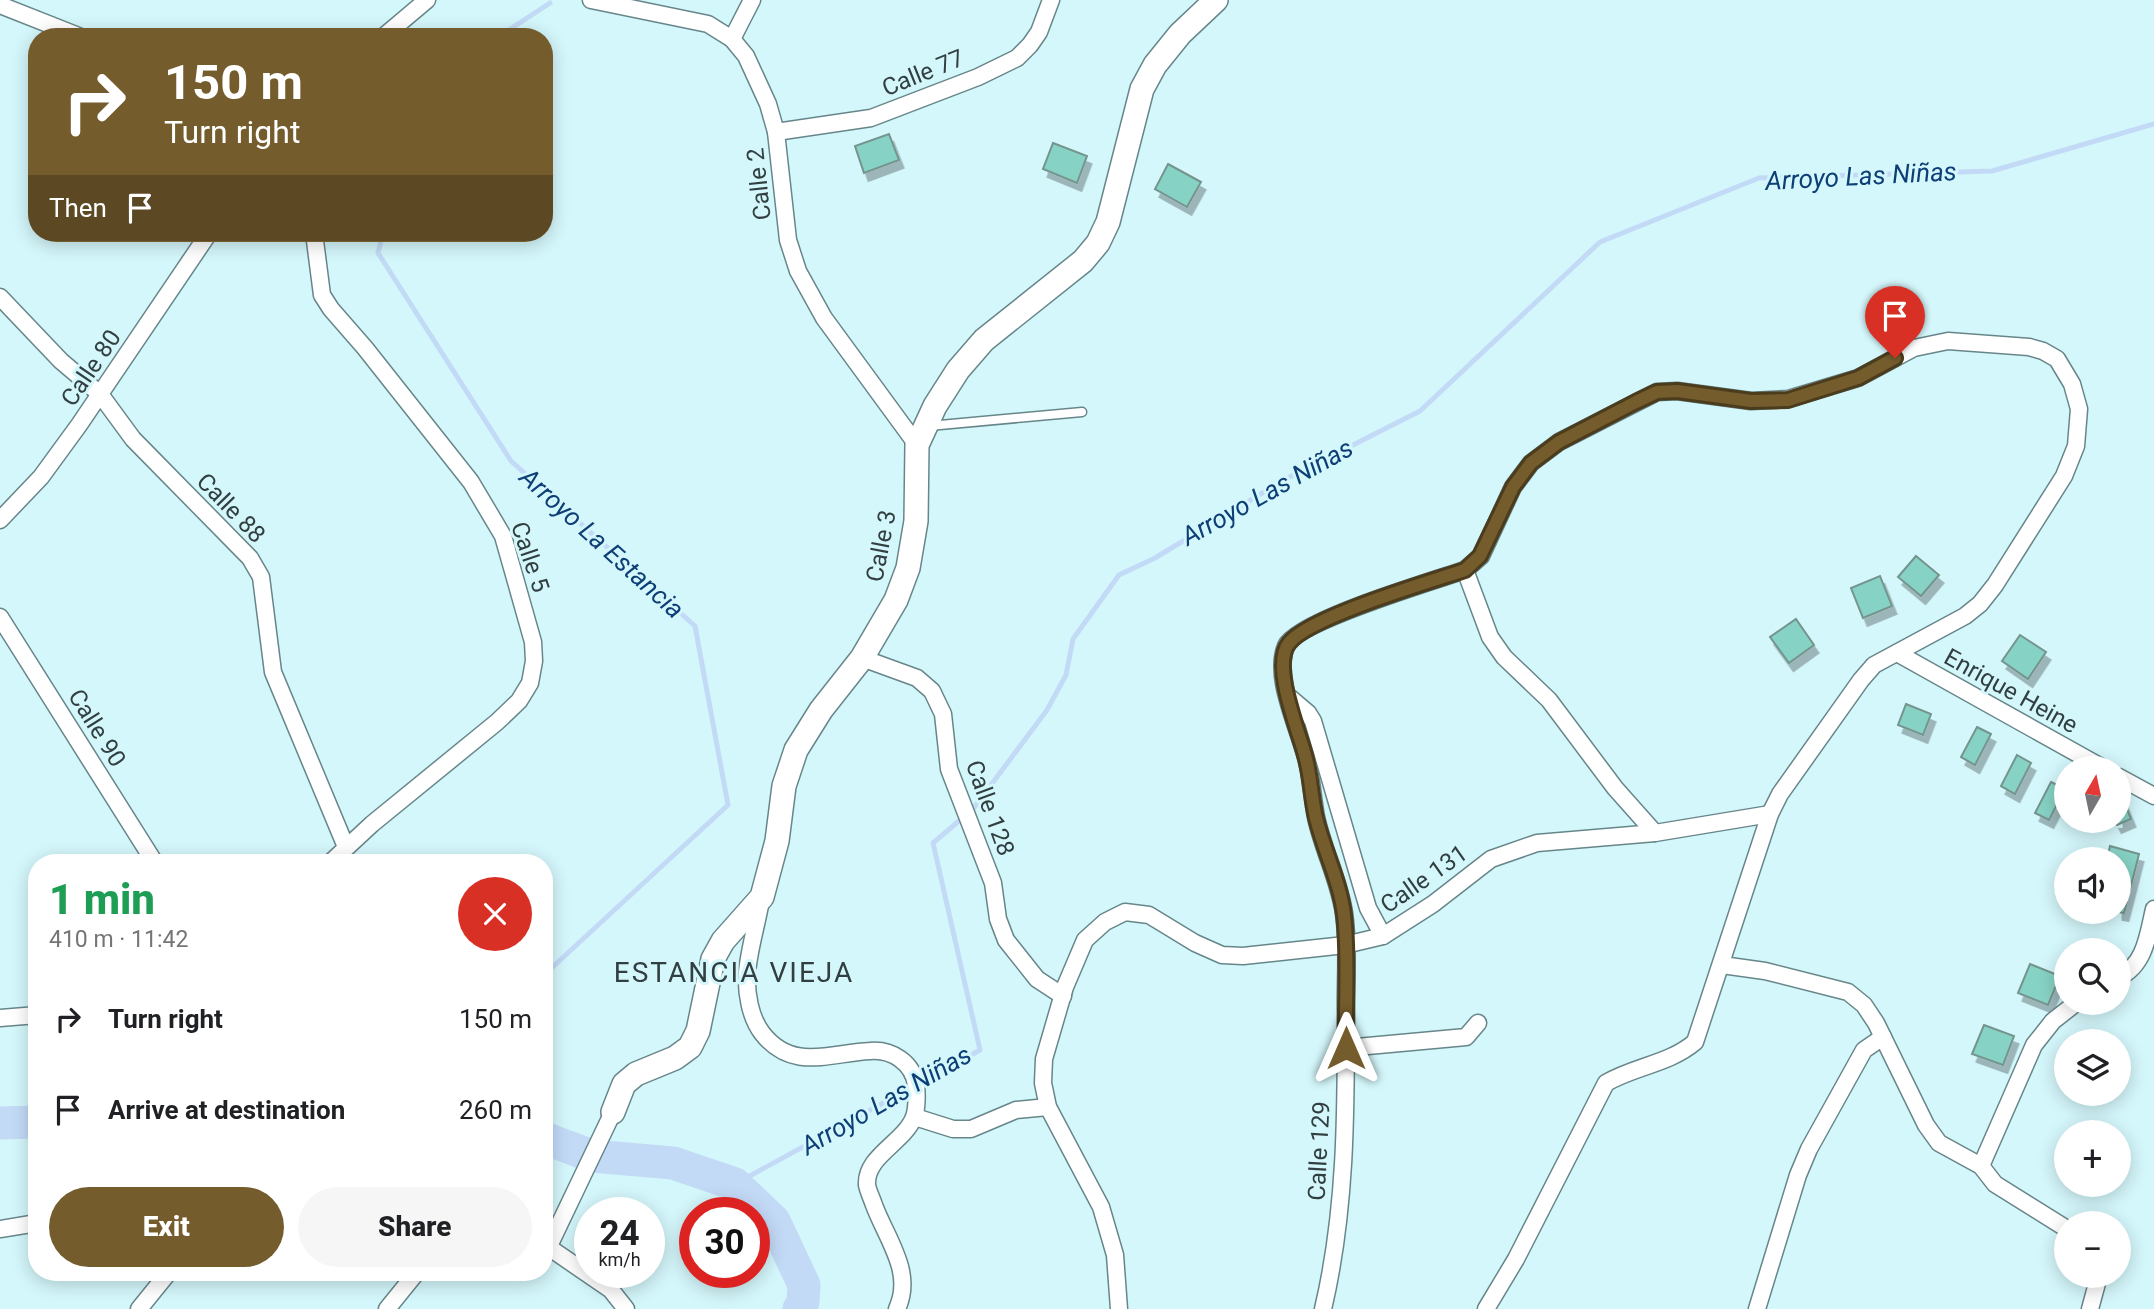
<!DOCTYPE html>
<meta charset="utf-8">
<style>
:root{--surface:#fff;--page:#f6f6f6;--text:#202124;--muted:#757577;--accent:#745c2d}
body{margin:0;font-family:Roboto,sans-serif;background:var(--page);color:var(--text);height:100vh;display:flex;flex-direction:column;font-size:26px;white-space:nowrap}
*{box-sizing:border-box;margin:0}
p{font-size:23px;color:var(--muted)}
.icon{flex:none;width:38px;height:38px;fill:none;stroke:currentColor;stroke-width:2;stroke-linecap:round;stroke-linejoin:round}
.map{position:relative;flex:1;overflow:hidden}
.drawer{position:absolute;left:28px;top:854px;width:525px;height:427px;display:flex;flex-direction:column;background:var(--surface);border-radius:28px;box-shadow:0 4px 18px #0003}
.drawer>*{flex:none}
.banner{position:absolute;left:28px;top:28px;width:525px;height:214px;border-radius:28px;box-shadow:0 4px 18px #0003;background:#745c2d;color:#fff;overflow:hidden}
.needle{width:46px;rotate:9deg}
.fabs{position:absolute;left:2054px;top:756px;display:grid;gap:14px}
.fabs a{display:grid;place-items:center;width:77px;height:77px;border-radius:50%;background:var(--surface);box-shadow:0 4px 18px #0003;font-size:35px}
.speed{position:absolute;left:574px;top:1197px;display:flex;gap:14px;font-size:35px;font-weight:700;text-align:center}
.speed>*{display:grid;place-content:center;width:91px;height:91px;border-radius:50%;background:var(--surface);box-shadow:0 4px 18px #0003;line-height:1}
.speed small{font-size:18px;font-weight:400}
.speed .limit{border:10px solid #d22;background:#fff;color:#111}
.pin{position:absolute;display:grid;place-items:center;width:60px;height:60px;color:#fff;margin:-72px -30px;border-radius:50% 50% 50% 0;rotate:-45deg;box-shadow:0 0 7px #0007}
.pin .icon{rotate:45deg}
.me{position:absolute;width:77px;margin:-38px;rotate:0deg;stroke-linejoin:round;filter:drop-shadow(0 0 5px #0008)}
.turn{display:flex;align-items:center;gap:24px;height:147px;padding:0 21px;font-size:32px}
.turn .icon{width:91px;height:91px;stroke-width:2.5}
.turn b{display:block;font-size:49px;line-height:60px}
.then{display:flex;align-items:center;height:66px;padding:0 21px;background:#0003;gap:14px;font-size:26px}
.round{display:grid;place-items:center;flex:none;width:74px;height:74px;border-radius:37px;background:var(--page)}
.headline{display:flex;align-items:center;justify-content:space-between;height:119px;padding:0 21px}
h1{font-size:42px;font-weight:800;line-height:52px;color:#1e9e55}
.action{display:flex;gap:14px;margin-top:auto;padding:14px 21px}
.action a{flex:1;height:80px;border-radius:42px;background:var(--accent);color:#fff;font-size:28px;font-weight:800;line-height:80px;text-align:center}
.action a+a{background:var(--page);color:var(--text)}
ul{padding:0;list-style:none}
li{display:flex;align-items:center;gap:21px;height:91px;padding:0 21px}
li div{flex:1}
li b{display:block;font-size:26px}
li em{font-style:normal}
.map>svg:first-child{display:block}
.lines{fill:none;stroke-linecap:round;stroke-linejoin:round}
.stream{stroke:#c3daf7;stroke-width:5}
.river{stroke:#c3daf7;stroke-width:33}
.building{fill:#86d2c4;stroke:#74948d;stroke-width:2;filter:url(#shadow)}
.lane-casing{stroke:#67868a;stroke-width:11}
.street-casing{stroke:#67868a;stroke-width:19}
.secondary-casing{stroke:#67868a;stroke-width:26}
.lane{stroke:#fff;stroke-width:8}
.street{stroke:#fff;stroke-width:16}
.secondary{stroke:#fff;stroke-width:23}
.route-casing{stroke:#4b3c1d;stroke-width:18}
.route{stroke:#745c2d;stroke-width:12}
.labels{text-anchor:middle;dominant-baseline:central;stroke-width:6;stroke-linejoin:round;paint-order:stroke}
.street-label{font-size:24px;fill:#323f41;stroke:#d4f7fb}
.water-label{font-size:26px;font-style:italic;fill:#0d3e76;stroke:#d4f7fb}
.quarter-label{font-size:28px;letter-spacing:2px;fill:#323f41;stroke:#d4f7fb}
</style>
<div class="map">
<svg width="2154" height="1309" viewBox="0 0 2154 1309">
<defs>
<filter id="shadow"><feDropShadow dx="4.5" dy="8" stdDeviation="0" flood-color="#0004"/></filter>
</defs>
<rect width="100%" height="100%" fill="#d4f7fb"/>
<g class="lines">
<g class="stream">
<path d="M498,37L550,3"/>
<path d="M383,233L378,253L511,461L695,626L728,805L544,975"/>
<path d="M735,1184L980,1050L933,843L973,809L1047,710L1066,675L1073,639L1119,575L1155,558L1282,481L1420,411L1600,242L1759,178L1992,171L2154,124"/>
</g>
<g class="river">
<path d="M0,1123L37,1122"/>
<path d="M544,1138L592,1156L673,1163L735,1184L774,1221L804,1285L803,1302L799,1309"/>
</g>
</g>
<g class="building">
<path d="M889,134L899,160L864,173L855,146Z"/>
<path d="M1053,143L1087,156L1077,183L1043,169Z"/>
<path d="M1168,164L1201,182L1187,207L1155,189Z"/>
<path d="M1916,556L1939,575L1921,596L1898,577Z"/>
<path d="M1880,576L1892,606L1863,618L1851,588Z"/>
<path d="M1796,619L1814,645L1789,663L1770,637Z"/>
<path d="M2020,635L2046,652L2028,679L2002,661Z"/>
<path d="M1906,704L1931,714L1923,735L1898,725Z"/>
<path d="M1977,727L1991,734L1975,765L1961,757Z"/>
<path d="M2017,755L2031,763L2015,794L2001,786Z"/>
<path d="M2051,782L2065,789L2049,820L2035,813Z"/>
<path d="M2123,799L2131,819L2117,825L2115,821H2119V801Z"/>
<path d="M2110,846L2139,854L2124,913L2118,912L2119,859H2107Z"/>
<path d="M2030,964L2060,976L2048,1005L2018,993Z"/>
<path d="M1984,1025L2014,1036L2003,1065L1972,1054Z"/>
</g>
<g class="lines">
<g class="lane-casing">
<path id="lane" d="M929,426L1082,412"/>
</g>
<g class="street-casing">
<g id="street">
<path d="M591,0L708,24L732,39L746,56L768,104L776,132L788,240L798,271L824,318L917,445"/>
<path d="M0,5L81,37"/>
<path d="M383,37L427,0"/>
<path d="M732,39L752,0"/>
<path d="M776,132L871,118L978,77L1017,58L1030,45L1039,32L1051,0"/>
<path d="M314,233L322,295L331,309L365,348L471,482L503,536L533,642L534,661L530,683L519,701L497,722L372,824L330,863"/>
<path d="M0,297L61,361L100,394L133,439L250,558L261,577L273,672L346,847"/>
<path d="M0,520L41,477L79,425L209,233"/>
<path d="M1465,570L1490,637L1504,657L1549,700L1615,788L1655,833"/>
<path d="M0,617L155,863"/>
<path d="M1897,653L2103,768"/>
<path d="M862,658L917,678L932,691L943,714L949,769L993,883L998,919L1006,940L1037,979L1063,996"/>
<path d="M1288,696L1308,713L1313,721L1368,908L1383,936"/>
<path d="M2119,777L2154,796"/>
<path d="M761,900C757,924 749,949 747,973C746,993 750,1017 762,1033C792,1072 830,1053 870,1051C892,1049 913,1063 916,1085C917,1094 917,1109 914,1117C904,1143 865,1156 867,1185C868,1191 872,1199 874,1205C887,1240 914,1272 897,1309"/>
<path d="M1722,965L1765,971L1848,992L1864,1005L1876,1023L1926,1125L1939,1143L1981,1166L1995,1184L2067,1229"/>
<path d="M2119,977C2145,965 2148,935 2154,909"/>
<path d="M0,1018L37,1015"/>
<path d="M1346,1048L1466,1037L1478,1023"/>
<path d="M915,1117L953,1129H971L1016,1110L1048,1107"/>
<path d="M1981,1166L2034,1045L2053,1021L2076,1003"/>
<path d="M0,1229L37,1223"/>
<path d="M544,1244L611,1290L626,1309"/>
<path d="M549,1246L613,1112"/>
<path d="M139,1309L169,1272"/>
<path d="M387,1309L417,1272"/>
<path d="M1119,1309L1115,1255L1101,1207L1048,1107L1043,1083L1044,1059L1065,987L1085,940L1105,922L1125,912L1149,915L1195,943L1222,955L1243,956L1345,945L1383,936L1433,904L1491,859L1537,843L1655,833L1770,814"/>
<path d="M1323,1309C1346,1212 1346,1113 1346,1014C1345,981 1349,946 1344,913C1339,880 1323,850 1316,817C1313,801 1312,785 1309,770C1303,735 1272,680 1286,646C1297,621 1433,581 1465,570L1481,556L1513,487L1531,463L1559,442L1657,392L1677,391L1751,401L1788,399L1858,378L1914,348L1948,341L2029,347L2043,351L2057,359L2072,384L2079,409L2076,446L2064,476L1995,585L1980,604L1965,616L1874,665L1861,680L1780,794L1770,814L1695,1042C1669,1064 1635,1066 1606,1083L1516,1259L1486,1309"/>
<path d="M1757,1309L1798,1175L1809,1149L1864,1050L1883,1037"/>
<path d="M2090,1309L2099,1276"/>
</g>
</g>
<g class="secondary-casing">
<path id="secondary" d="M613,1112L624,1084L636,1074L675,1058L690,1047L698,1031L713,959L723,941L762,897L777,841L784,786L796,750L821,710L862,658L896,600L908,568L916,521L917,445L935,406L958,370L984,340L1083,261L1098,243L1108,222L1142,89L1155,65L1180,34L1216,0"/>
</g>
<use href="#lane" class="lane"/>
<use href="#street" class="street"/>
<use href="#secondary" class="secondary"/>
</g>
<g class="lines">
<g class="route-casing">
<path id="route" d="M1346,1048C1345,1006 1349,955 1344,915C1340,881 1324,851 1316,818C1311,797 1311,776 1305,755C1298,729 1271,665 1289,643C1309,617 1429,582 1465,570L1480,556L1513,487L1531,463L1559,442L1636,402L1657,392L1677,391L1751,401L1788,400L1858,378L1895,358"/>
</g>
<use href="#route" class="route"/>
</g>
<g class="labels">
<g class="street-label">
<text transform="translate(923 73) rotate(-22)">Calle 77</text>
<text transform="translate(759 184) rotate(-96)">Calle 2</text>
<text transform="translate(91 368) rotate(-56)">Calle 80</text>
<text transform="translate(231 508) rotate(46)">Calle 88</text>
<text transform="translate(881 546) rotate(-79)">Calle 3</text>
<text transform="translate(530 557) rotate(71)">Calle 5</text>
<text transform="translate(2011 691) rotate(29)">Enrique Heine</text>
<text transform="translate(97 728) rotate(58)">Calle 90</text>
<text transform="translate(990 808) rotate(70)">Calle 128</text>
<text transform="translate(1424 879) rotate(-35)">Calle 131</text>
<text transform="translate(1319 1151) rotate(-87)">Calle 129</text>
</g>
<g class="water-label">
<text transform="translate(1861 176) rotate(-3)">Arroyo Las Niñas</text>
<text transform="translate(1267 492) rotate(-29)">Arroyo Las Niñas</text>
<text transform="translate(602 543) rotate(42)">Arroyo La Estancia</text>
<text transform="translate(886 1100) rotate(-30)">Arroyo Las Niñas</text>
</g>
<g class="quarter-label">
<text x="734" y="972">ESTANCIA VIEJA</text>
</g>
</g>
</svg>
<div class="fabs">
<a><svg class="needle" viewBox="-14 -14 28 28"><path d="M0-13l5 13h-10z" fill="#e53935"/><path d="M0 13l5-13h-10z" fill="#757577"/></svg></a>
<a><svg class="icon" aria-label="sound" viewBox="0 0 24 24"><path d="M4 9h4l5-4v14l-5-4H4zM17 9q2 3 0 6"/></svg></a>
<a><svg class="icon" aria-label="search" viewBox="0 0 24 24"><circle cx="10" cy="10" r="6"/><path d="M15 15l6 6"/></svg></a>
<a><svg class="icon" aria-label="layers" viewBox="0 0 24 24"><path d="M12 4l9 5-9 5-9-5zM3 14l9 5 9-5"/></svg></a>
<a>+</a>
<a>−</a>
</div>
<div class="speed"><div>24<small>km/h</small></div><div class="limit">30</div></div>
<div class="pin" style="left:1895px;top:358px;background:#d93025"><svg class="icon" aria-label="arrive" viewBox="0 0 24 24"><path d="M6 21V4h12l-3 4 3 4H6"/></svg></div>
<svg class="me" style="left:1346px;top:1048px" viewBox="-20 -20 40 40"><path d="M0-17L14 15 0 8-14 15z" fill="#745c2d" stroke="#fff" stroke-width="4"/></svg>
<div class="banner">
<div class="turn"><svg class="icon" aria-label="right" viewBox="0 0 24 24"><path d="M7 20v-9h11M14 6l5 5-5 5"/></svg><div><b>150 m</b>Turn right</div></div>
<div class="then">Then<svg class="icon" aria-label="arrive" viewBox="0 0 24 24"><path d="M6 21V4h12l-3 4 3 4H6"/></svg></div>
</div>
<section class="drawer">
<div class="headline"><div><h1>1 min</h1><p>410 m · 11:42</p></div><a class="round" style="background:#d93025;color:#fff"><svg class="icon" aria-label="close" viewBox="0 0 24 24"><path d="M6 6l12 12M18 6L6 18"/></svg></a></div>
<ul>
<li><svg class="icon" aria-label="right" viewBox="0 0 24 24"><path d="M7 20v-9h11M14 6l5 5-5 5"/></svg><div><b>Turn right</b></div><em>150 m</em></li>
<li><svg class="icon" aria-label="arrive" viewBox="0 0 24 24"><path d="M6 21V4h12l-3 4 3 4H6"/></svg><div><b>Arrive at destination</b></div><em>260 m</em></li>
</ul>
<div class="action"><a>Exit</a><a>Share</a></div>
</section>
</div>
